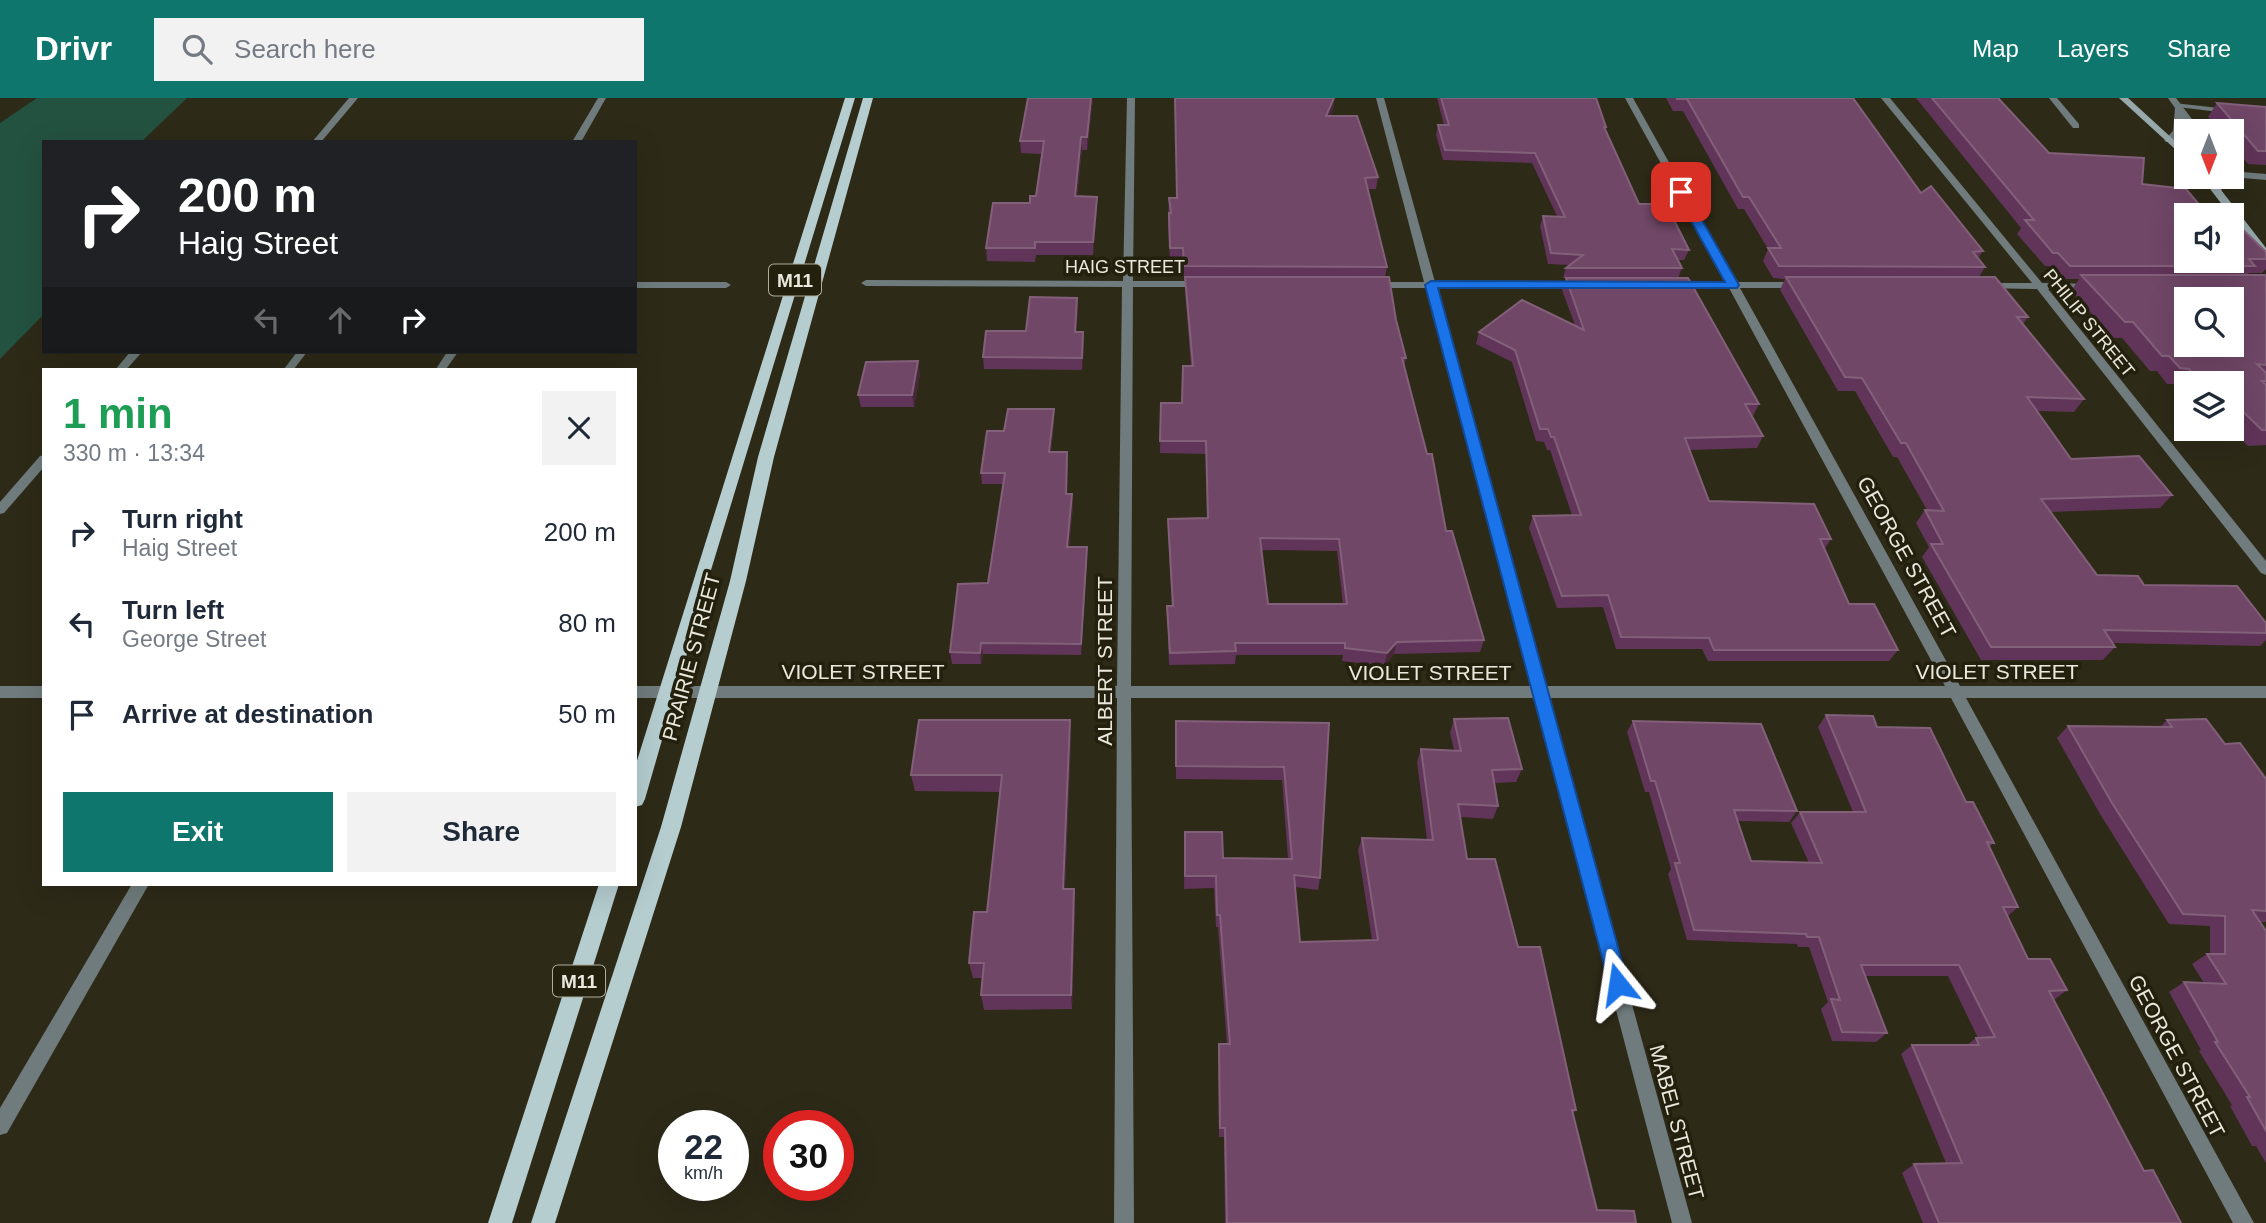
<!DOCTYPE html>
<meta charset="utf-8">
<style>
:root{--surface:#fff;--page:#f2f2f3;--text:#1f2937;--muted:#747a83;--accent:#0f766e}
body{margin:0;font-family:Helvetica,sans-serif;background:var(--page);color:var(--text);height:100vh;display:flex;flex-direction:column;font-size:26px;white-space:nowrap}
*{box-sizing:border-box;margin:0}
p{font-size:23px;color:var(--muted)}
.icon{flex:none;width:38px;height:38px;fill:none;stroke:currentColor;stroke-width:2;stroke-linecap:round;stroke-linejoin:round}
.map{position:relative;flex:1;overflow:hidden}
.drawer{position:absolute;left:42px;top:270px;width:595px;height:518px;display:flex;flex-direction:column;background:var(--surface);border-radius:0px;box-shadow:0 7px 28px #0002}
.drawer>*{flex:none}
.hud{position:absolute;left:42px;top:42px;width:595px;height:214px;border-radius:0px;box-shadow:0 7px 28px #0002;background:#202124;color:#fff;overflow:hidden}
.needle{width:46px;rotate:180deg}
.controls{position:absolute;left:2174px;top:21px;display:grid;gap:14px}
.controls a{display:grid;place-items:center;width:70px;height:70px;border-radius:0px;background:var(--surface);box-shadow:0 7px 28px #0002;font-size:35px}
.speed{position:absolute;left:658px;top:1012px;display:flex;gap:14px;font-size:35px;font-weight:700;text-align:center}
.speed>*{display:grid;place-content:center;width:91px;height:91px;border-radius:50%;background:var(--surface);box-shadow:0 7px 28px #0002;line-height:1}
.speed small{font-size:18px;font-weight:400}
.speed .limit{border:10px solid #d22;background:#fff;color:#111}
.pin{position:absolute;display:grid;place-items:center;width:60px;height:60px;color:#fff;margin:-30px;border-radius:14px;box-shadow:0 4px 10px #0006}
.me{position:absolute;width:77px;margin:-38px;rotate:345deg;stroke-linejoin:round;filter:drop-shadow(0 0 5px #0008)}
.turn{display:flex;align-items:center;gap:24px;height:147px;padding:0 21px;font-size:32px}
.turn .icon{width:91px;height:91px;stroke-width:2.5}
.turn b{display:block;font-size:49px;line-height:60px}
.lanes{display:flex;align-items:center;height:66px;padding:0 21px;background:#0003;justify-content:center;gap:35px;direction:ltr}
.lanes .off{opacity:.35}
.round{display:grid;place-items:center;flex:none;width:74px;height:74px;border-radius:0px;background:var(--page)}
.head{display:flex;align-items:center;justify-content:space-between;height:119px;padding:0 21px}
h1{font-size:42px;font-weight:700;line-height:52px;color:#1e9e55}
.cta{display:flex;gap:14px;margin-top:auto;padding:14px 21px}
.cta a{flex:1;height:80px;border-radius:0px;background:var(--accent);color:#fff;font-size:28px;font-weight:700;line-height:80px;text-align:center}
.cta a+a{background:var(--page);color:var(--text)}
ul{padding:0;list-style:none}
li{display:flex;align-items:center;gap:21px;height:91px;padding:0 21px}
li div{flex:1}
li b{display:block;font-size:26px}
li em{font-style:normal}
header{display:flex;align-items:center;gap:42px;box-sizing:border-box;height:98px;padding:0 35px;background:var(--accent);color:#fff}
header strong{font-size:33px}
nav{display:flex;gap:38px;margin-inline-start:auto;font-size:24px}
.search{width:490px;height:63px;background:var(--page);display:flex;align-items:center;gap:18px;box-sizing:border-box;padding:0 24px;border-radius:0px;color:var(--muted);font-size:26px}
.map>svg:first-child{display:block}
.green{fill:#245240}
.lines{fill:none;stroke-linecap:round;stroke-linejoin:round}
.service{fill:#6f7b7c;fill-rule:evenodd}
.minor{fill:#6f7b7c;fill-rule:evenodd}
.secondary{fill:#97a9ab;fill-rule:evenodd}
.primary{fill:#b5cdcf;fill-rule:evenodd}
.wall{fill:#613459;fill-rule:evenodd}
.shaded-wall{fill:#472839}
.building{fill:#704767;stroke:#836079;stroke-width:2;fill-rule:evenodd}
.route{fill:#1a73e8;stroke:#114b97;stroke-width:2}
.labels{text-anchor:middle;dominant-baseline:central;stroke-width:7;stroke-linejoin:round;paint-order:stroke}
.far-street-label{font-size:18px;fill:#eae8dc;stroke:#24200e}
.shield{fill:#24200e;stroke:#afac9e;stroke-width:2}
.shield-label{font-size:19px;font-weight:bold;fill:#eae8dc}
.street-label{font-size:21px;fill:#eae8dc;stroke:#24200e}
</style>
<header>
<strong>Drivr</strong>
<div class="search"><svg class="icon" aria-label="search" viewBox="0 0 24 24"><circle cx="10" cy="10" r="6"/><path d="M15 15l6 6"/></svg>Search here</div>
<nav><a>Map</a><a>Layers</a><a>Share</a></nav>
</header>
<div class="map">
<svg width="2266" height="1125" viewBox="0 0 2266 1125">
<rect width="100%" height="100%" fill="#2e2a18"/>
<path class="green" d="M37,0H187L141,44H44V216L0,261V25Z"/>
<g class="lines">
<g class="service">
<path d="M2049,0H2057L2079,26V30H2073Z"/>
<path d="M2174,5L2228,11L2232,13L2228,15L2177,9H2174Z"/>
<path d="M297,254H307L294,271H284Z"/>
</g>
<g class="minor">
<path d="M349,0H358L321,44H312Z"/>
<path d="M598,0H606L581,44H572Z"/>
<path d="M1127,0H1135L1133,183H1204L1209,186L1204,189H1133L1131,588H1531L1426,190H1372L1367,187L1372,184H1424L1376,0H1384L1435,184H1582L1587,187L1582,190H1436L1545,588H1945L1729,190H1676L1671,187L1676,184H1726L1625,0H1633L1736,184H1799L1804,187L1799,190H1740L1960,588H2266V600H1966L2254,1125H2233L1951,600H1548L1692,1125H1672L1534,600H1131L1134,1125H1114L1117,600H635V588H1117L1122,189L866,188L861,185L866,182L1123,183Z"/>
<path d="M1881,0H1890L2042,185L2097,186V190L2093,191H2048L2266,463V477L2261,475L2037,191L1980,190V186L1984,185H2032Z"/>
<path d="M2168,0H2176L2201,33H2193L2184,21L2182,33L2172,44H2166L2164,42L2173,33L2175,10Z"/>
<path d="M2231,73L2266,76V82L2231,79Z"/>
<path d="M2211,79H2221L2222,98L2214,96Z"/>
<path d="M635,184H726L731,187L726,190H635Z"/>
<path d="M130,254H142L127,271H116Z"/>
<path d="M447,254H458L446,271H436Z"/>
<path d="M44,357V369L4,415L0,416V404L40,358Z"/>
<rect x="0" y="588" width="44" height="12"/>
<path d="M132,786H149L7,1035L0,1037V1010Z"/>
</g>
<g class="secondary">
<path d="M2119,0H2128L2186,53V61Z"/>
<path d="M2201,79H2211L2266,150V160L2262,159Z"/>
</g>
<g class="primary">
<path d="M845,0H855L711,472L645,701L642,707L635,709V669Z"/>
<path d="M863,0H873L774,359L746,483L681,729L555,1125H531L661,729L730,483L758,359Z"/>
<path d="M599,786H619L512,1125H488Z"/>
</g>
</g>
<g class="wall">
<path d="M1028,0H1093L1087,52H1082L1077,98L1097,99V112L1093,157H1036L1035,164L987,163L986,150L1036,98L1042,56L1021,55L1020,43Z"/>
<path d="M1437,0H1596L1606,29L1605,33L1639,106L1689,152L1684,162H1678L1682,170L1678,180L1759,306L1753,318H1752L1763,338L1757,350L1690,352L1709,403L1831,441L1824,452L1849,506L1898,552L1889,563H1708L1702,551H1616L1603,509L1557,510L1529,430L1533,418L1572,417L1550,352H1547L1544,344L1536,343L1512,264L1476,246L1479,234L1575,227L1562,192L1566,180H1563L1566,170L1570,167L1548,166L1540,128L1543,118H1557L1532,65L1443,62L1436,37L1438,27H1444Z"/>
<path d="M1666,0H1853L1921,95L1983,153L1978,160L1985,169L1979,179L2028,219L2023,226L2084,301L2074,314L2037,313L2071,361L2172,397L2160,410L2050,414L2097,477L2144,487L2266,525V542L2260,548L2113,545L2115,549L2103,562H1981L1922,459L1929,449L1916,425L1925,412H1927L1897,359H1893L1855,293H1838L1780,192L1785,181L1773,180L1763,163L1768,151L1744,111H1738L1683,13H1673Z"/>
<path d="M1916,0H1998L2049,55L2142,86L2207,116L2266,154V171L2262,175H2249L2247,177L2266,179V347L2248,348L2231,331V285H2186V297L2177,286H2167L2157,273H2150L2122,240H2113L2071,193L2079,181H2061L2049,168H2045L2017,136L2021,130Z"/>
<path d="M2217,5L2266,9V67L2248,66L2231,46V33H2220L2208,19Z"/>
<path d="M1334,9L1330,18L1378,79L1376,91H1368L1387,169L1385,179L1406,260L1404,269L1446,433L1484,542L1480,554L1394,556L1384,568L1342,563L1343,557H1236L1235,566L1169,567L1167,508H1172L1168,433V421L1207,420L1206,356L1160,355L1161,305H1182L1191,268L1185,192V180H1184L1182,162H1170L1168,126L1169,100H1176ZM1261,452L1337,453L1343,506H1268Z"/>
<path d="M1077,200L1076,234H1083L1082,272L984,271L983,259L1026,233Z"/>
<path d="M920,276L914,309H861L858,297Z"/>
<path d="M1054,323L1051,354L1068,365L1067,396L1073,407L1069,449L1087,461L1081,557L983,556L981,566H952L950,554L988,485L1003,386H982L981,375L1004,333Z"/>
<path d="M1826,617L1877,629L1966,704L1994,745L1989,749L2018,809L2008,818L2028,861L2067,892L2054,902L2144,1073L2181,1125H1923L1902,1075L1914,1066L1946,1065L1901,956L1912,947H1967L1976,940H1978L1948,878H1865L1887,935L1876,944L1832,943L1821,911L1828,904L1809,849H1798L1797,846L1687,842L1668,776L1671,771L1649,694H1645L1627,634L1633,623L1797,713L1789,724L1738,723L1751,763L1809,765L1791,725L1800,714H1853L1818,629Z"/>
<path d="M1454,621L1522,671L1516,684L1495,685L1498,708L1493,721L1460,719L1467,761L1518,849L1576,1012L1573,1016L1597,1112L1636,1125H1225L1224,1039H1219L1218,957L1219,946H1227L1218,829H1216L1214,790L1184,791L1185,734L1223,760L1288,761L1282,682L1176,681V623L1329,625L1320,780L1318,792L1295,789L1300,844L1372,842L1358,752L1362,740L1427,741L1417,664L1421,651L1454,652L1450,635Z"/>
<path d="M2167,622L2225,646L2266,681V824H2260L2266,833V1065L2256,1048H2252L2230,1008L2232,1007L2199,953L2201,952L2169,894L2184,884L2204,885L2192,866L2207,856H2210V828L2169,826L2100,716L2057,640L2068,628L2160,629Z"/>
<path d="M1071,639L1065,791L1075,807L1072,911L984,912L981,897L982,880H973L969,865L987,814L1000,694L915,693L911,677Z"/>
</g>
<g class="shaded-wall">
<path d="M1091,0H1093L1087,52V39Z"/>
<path d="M1334,0V9L1325,29L1326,18Z"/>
<path d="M1081,39L1082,52L1075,112V98Z"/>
<path d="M1097,99V112L1093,157V144Z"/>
<path d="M1077,200L1078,212L1075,246V234Z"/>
<path d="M1083,234L1084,246L1082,272V260Z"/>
<path d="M918,263L920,276L914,309L912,297Z"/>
<path d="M1054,311V323L1050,365L1049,354Z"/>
<path d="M1072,396L1073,407L1068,460L1067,449Z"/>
<path d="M1087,449V461L1081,557V546Z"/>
<path d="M1397,544L1394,556L1384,568L1387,555Z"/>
<path d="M981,545L983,556L981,566L980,555Z"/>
<path d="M1070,622L1071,639L1064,807L1063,791Z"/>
<path d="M1074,791L1075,807L1072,911L1071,897Z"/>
</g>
<g class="building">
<path d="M1028,0H1091L1087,39H1081L1075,98L1097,99L1093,144H1035V150H986L993,105H1030V98H1036L1044,43H1020Z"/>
<path d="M1175,0H1334L1326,18H1357L1378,79L1365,80L1387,169L1184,168L1183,150H1170L1169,115H1171L1169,100H1177Z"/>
<path d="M1441,0H1596L1606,29H1604L1639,106H1666L1689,152L1672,151L1682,170H1566L1583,157L1551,155L1543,118L1565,119L1535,55L1445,52L1438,27H1449Z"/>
<path d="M1677,0H1853L1921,95L1931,88L1983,153L1973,154L1985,169L1779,168L1768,150H1781L1749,99H1743L1687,1H1677Z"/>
<path d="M1932,0H1998L2049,55L2144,60L2142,86L2186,91L2207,116H2227L2229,117H2186V163H2231V120L2266,154V161H2249L2255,168H2070L2058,155H2053L2025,122H2034Z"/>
<path d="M2217,5L2266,9V53H2258Z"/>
<path d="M2081,177H2265L2266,179V267L2257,266L2266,275V283H2262L2266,287V332H2262L2231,302V285H2201L2189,271L2180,270L2169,258H2162L2133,224H2125ZM2186,201H2231V247H2186Z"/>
<path d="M1185,179H1389L1396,222L1406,260H1402L1427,356H1432L1446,433H1452L1484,542L1397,544L1387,555L1345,550V545H1235L1236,553L1170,555L1167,508H1173L1168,421L1208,420L1206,343H1160L1161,305H1182L1183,268H1193ZM1260,440L1339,441L1347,506H1268Z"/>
<path d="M1786,179H1995L2028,219H2017L2084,301L2027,299L2071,361L2139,358L2172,397L2041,401L2097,477L2138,478L2144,487L2237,488L2266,525V535L2104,532L2115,549H1991L1931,446H1943L1925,412L1944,413L1906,345H1901L1862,280L1845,279Z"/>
<path d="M1566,180H1688L1759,306H1745L1763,338L1685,340L1709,403L1814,406L1831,441H1820L1849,506H1874L1898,552H1714L1709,540L1621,539L1608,497L1562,498L1533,418L1581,417L1554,339H1551L1548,331H1540L1515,252L1479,234L1522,202L1584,232Z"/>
<path d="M1030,199L1077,200L1075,234H1083L1082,260L983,259L986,233H1026Z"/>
<path d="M918,263L912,297H858L866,264Z"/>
<path d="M1008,311H1054L1049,354H1067L1066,396H1072L1067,449H1087L1081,546L981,545L980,555L950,554L958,486L988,485L1005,375H981L987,333H1004Z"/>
<path d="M1826,617L1873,618L1877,629L1930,630L1966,704H1973L1994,745L1987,744L2018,809H2003L2028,861H2050L2067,892L2049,893L2129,1045L2144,1073L2153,1072L2181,1125H1939L1914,1066L1962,1065L1912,947H1979L1976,940L1995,939L1959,867H1861L1887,935L1842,934L1831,901L1840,902L1819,839H1807L1806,836L1694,832L1675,765H1680L1655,683H1651L1633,623L1761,626L1797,713L1734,712L1751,763L1822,765L1800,714H1866Z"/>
<path d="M1508,620L1522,671L1492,672L1498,708L1458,706L1467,761H1495L1518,849H1540L1576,1012H1572L1597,1112L1634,1113L1636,1125H1227L1225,1030H1220L1219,946H1230L1220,817H1217L1216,778H1185V734H1222L1223,760L1292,761L1284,669L1176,668V623L1329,625L1320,780L1294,777L1300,844L1378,842L1362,740L1433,742L1421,651L1461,653L1454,621Z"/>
<path d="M2206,621L2225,646L2240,645L2266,681V813L2252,812L2266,833V1033L2247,999H2250L2215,944H2218L2184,884L2226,886L2207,856H2225V818L2183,816L2112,705L2068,628L2172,629L2167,622Z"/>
<path d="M919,622H1070L1063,791H1074L1071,897H981L984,865H969L974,814H987L1002,677H911Z"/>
</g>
<path class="route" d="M1681,90L1686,94L1739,187L1737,190H1438L1628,886L1625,893L1618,895L1611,893L1609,886L1425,187L1431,183L1725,184L1675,94Z"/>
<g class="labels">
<g class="far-street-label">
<text x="1125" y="169">HAIG STREET</text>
<text transform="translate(2089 225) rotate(51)">PHILIP STREET</text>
</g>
<g class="shield">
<rect x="769" y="166.5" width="52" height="31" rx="5"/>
<rect x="553" y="867.5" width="52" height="31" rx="5"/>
</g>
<g class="shield-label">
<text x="795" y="182">M11</text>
<text x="579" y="883">M11</text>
</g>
<g class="street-label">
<text transform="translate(1907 459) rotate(61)">GEORGE STREET</text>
<text transform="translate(691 559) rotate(-75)">PRAIRIE STREET</text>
<text transform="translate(1104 563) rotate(-90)">ALBERT STREET</text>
<text x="863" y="573">VIOLET STREET</text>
<text x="1997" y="573">VIOLET STREET</text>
<text x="1430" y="574">VIOLET STREET</text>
<text transform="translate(2177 958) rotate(62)">GEORGE STREET</text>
<text transform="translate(1677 1024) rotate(75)">MABEL STREET</text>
</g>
</g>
</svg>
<div class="controls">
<a><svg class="needle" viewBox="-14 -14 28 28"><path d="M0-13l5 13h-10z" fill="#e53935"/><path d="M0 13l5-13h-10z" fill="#747a83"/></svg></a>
<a><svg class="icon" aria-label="sound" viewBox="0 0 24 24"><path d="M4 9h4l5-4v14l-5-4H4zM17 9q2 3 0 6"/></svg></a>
<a><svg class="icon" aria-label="search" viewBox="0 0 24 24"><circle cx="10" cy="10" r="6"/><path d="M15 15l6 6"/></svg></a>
<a><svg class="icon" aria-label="layers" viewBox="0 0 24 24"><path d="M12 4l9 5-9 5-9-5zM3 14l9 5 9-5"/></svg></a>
</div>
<div class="speed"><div>22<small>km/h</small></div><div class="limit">30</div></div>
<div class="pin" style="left:1681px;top:94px;background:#d93025"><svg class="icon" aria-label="arrive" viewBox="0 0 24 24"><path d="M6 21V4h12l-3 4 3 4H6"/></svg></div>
<svg class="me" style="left:1618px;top:886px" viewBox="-20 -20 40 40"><path d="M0-17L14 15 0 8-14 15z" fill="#1a73e8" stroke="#fff" stroke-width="4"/></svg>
<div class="hud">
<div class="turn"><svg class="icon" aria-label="right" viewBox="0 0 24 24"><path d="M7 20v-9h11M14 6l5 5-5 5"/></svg><div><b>200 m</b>Haig Street</div></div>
<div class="lanes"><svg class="icon off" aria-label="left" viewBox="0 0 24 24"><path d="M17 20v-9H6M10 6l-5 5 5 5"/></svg><svg class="icon off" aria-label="ahead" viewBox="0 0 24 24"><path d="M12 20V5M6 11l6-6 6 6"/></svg><svg class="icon" aria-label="right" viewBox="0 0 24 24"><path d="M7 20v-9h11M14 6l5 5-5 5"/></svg></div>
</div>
<section class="drawer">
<div class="head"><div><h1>1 min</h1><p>330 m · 13:34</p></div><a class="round"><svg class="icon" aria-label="close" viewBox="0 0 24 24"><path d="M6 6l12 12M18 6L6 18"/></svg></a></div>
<ul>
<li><svg class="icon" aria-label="right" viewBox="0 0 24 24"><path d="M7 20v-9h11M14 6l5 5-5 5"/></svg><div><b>Turn right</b><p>Haig Street</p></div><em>200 m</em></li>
<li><svg class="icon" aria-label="left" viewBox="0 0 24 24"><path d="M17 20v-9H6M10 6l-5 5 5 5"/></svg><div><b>Turn left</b><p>George Street</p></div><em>80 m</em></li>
<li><svg class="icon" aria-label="arrive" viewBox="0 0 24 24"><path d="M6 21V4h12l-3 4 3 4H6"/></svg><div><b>Arrive at destination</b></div><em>50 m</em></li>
</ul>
<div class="cta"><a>Exit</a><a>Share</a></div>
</section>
</div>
